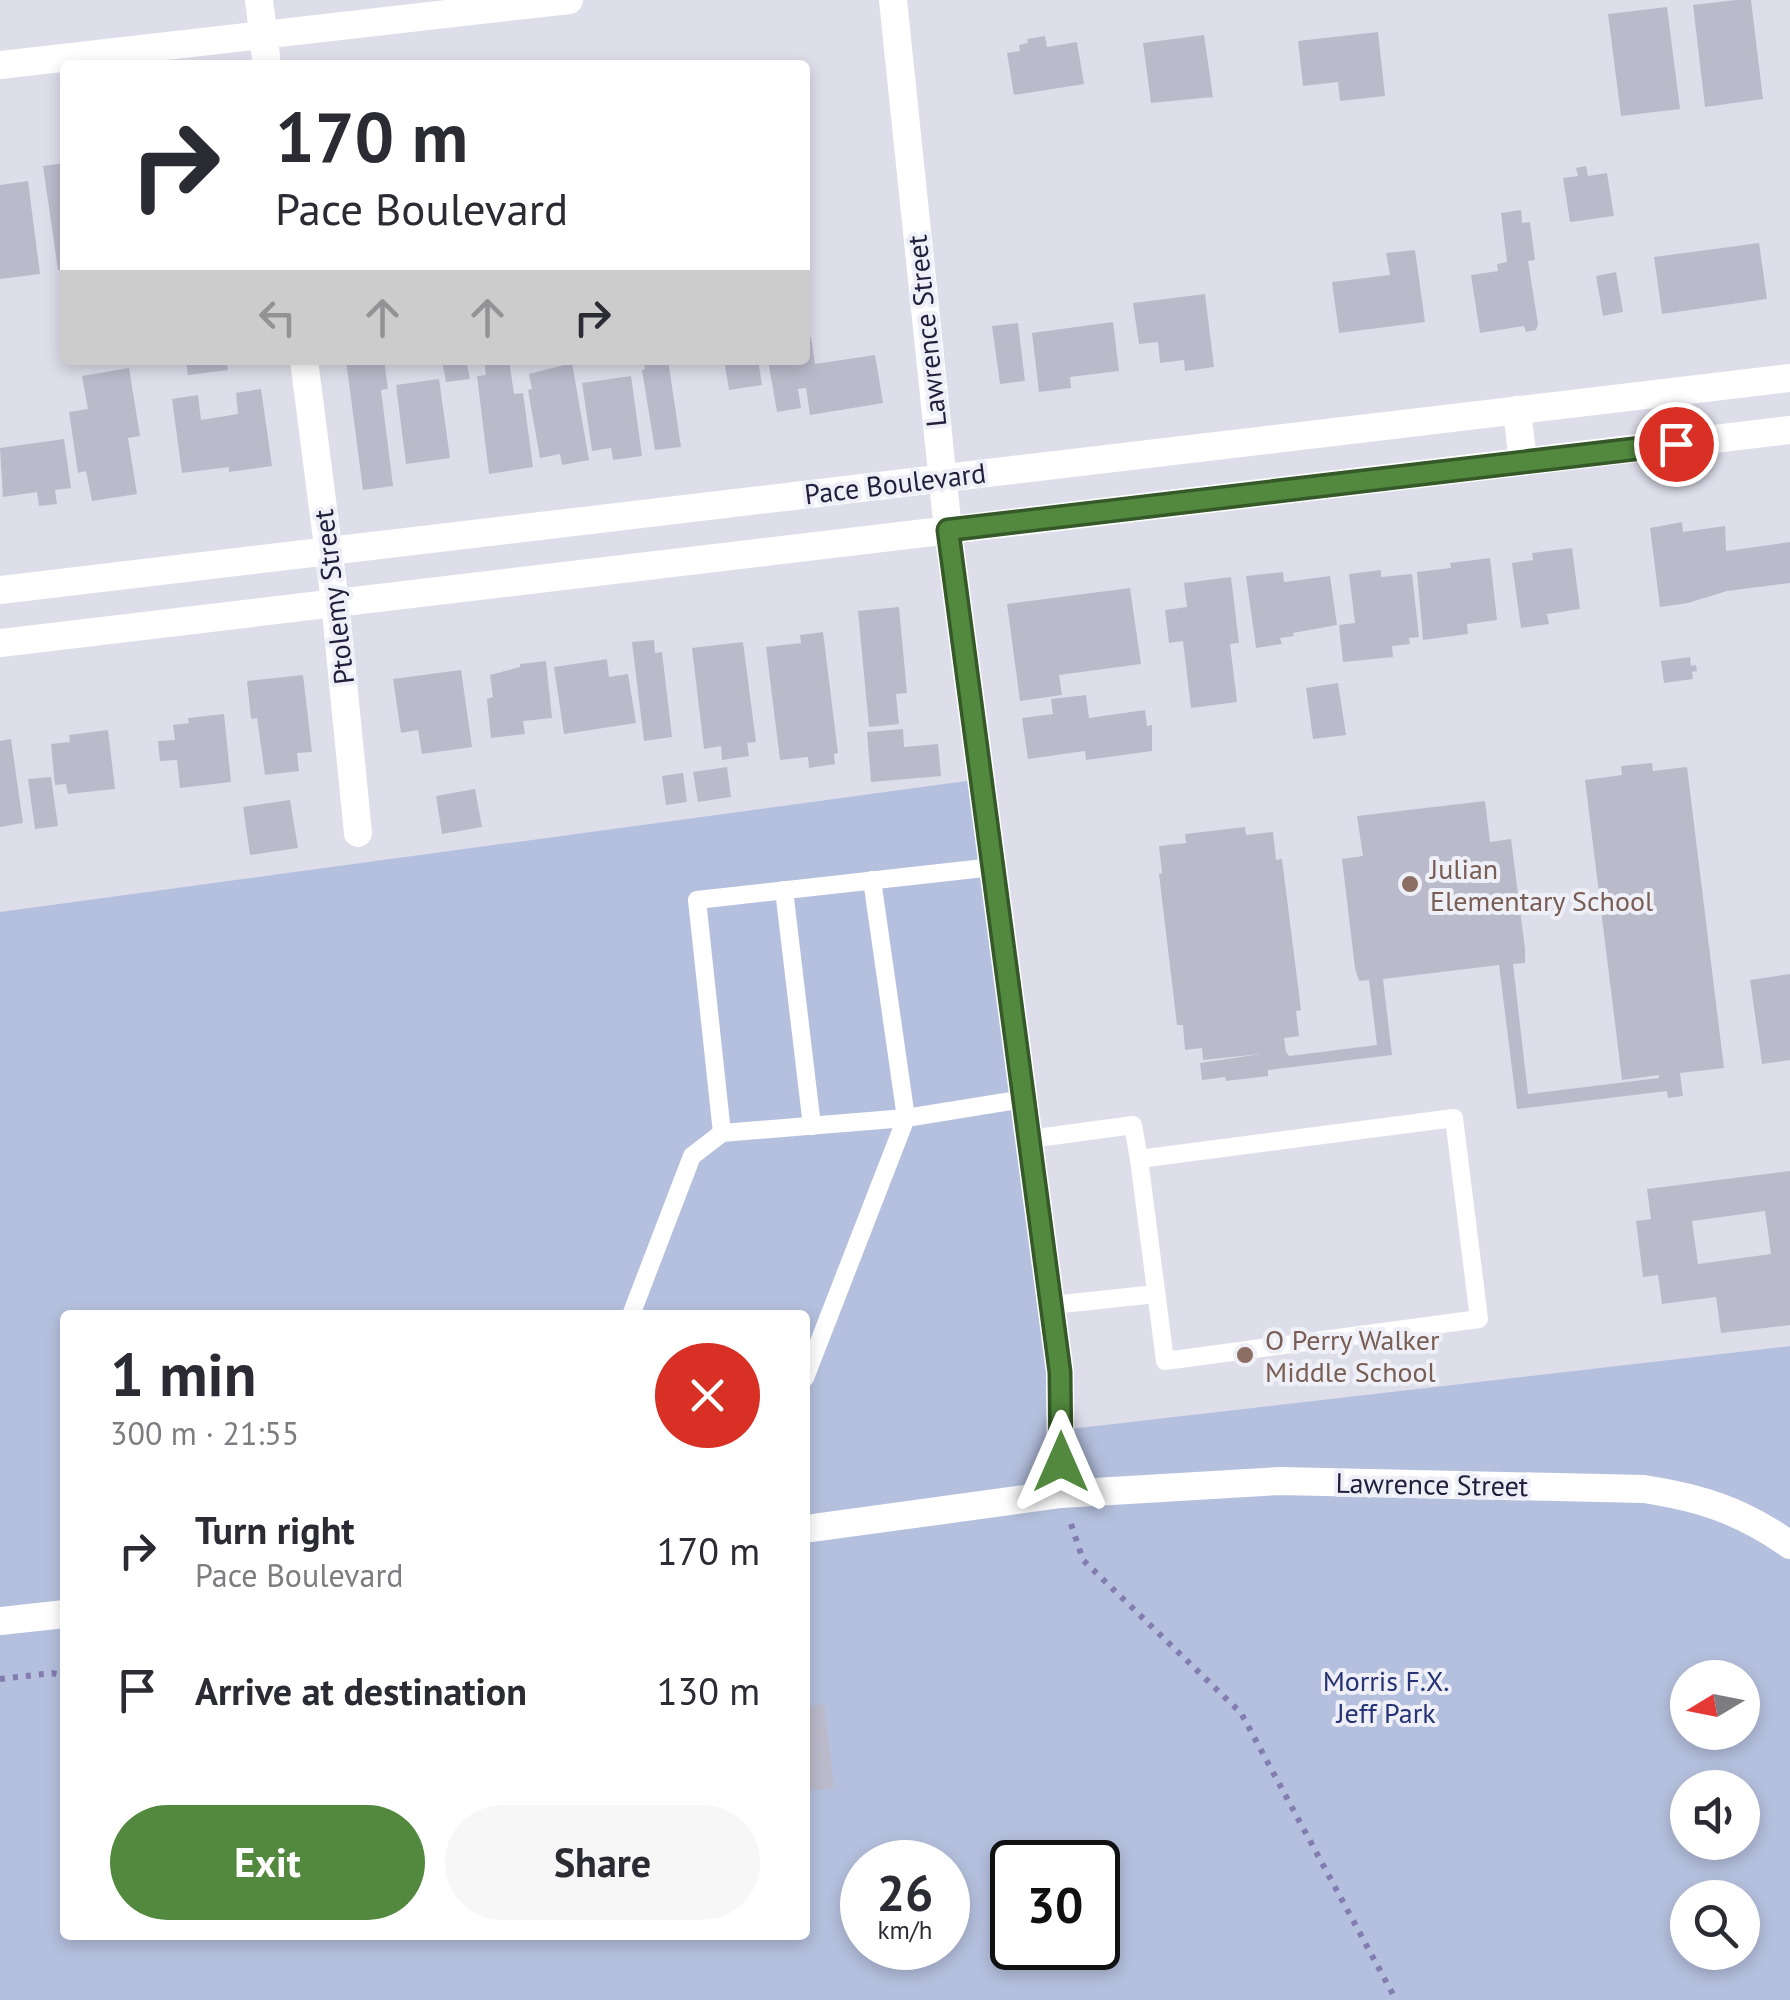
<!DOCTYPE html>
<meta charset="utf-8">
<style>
:root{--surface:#fff;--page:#f7f7f7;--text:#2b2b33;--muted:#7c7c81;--accent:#52893e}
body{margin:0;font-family:"PT Sans",sans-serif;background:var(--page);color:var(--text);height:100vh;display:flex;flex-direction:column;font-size:38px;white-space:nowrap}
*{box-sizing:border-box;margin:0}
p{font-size:32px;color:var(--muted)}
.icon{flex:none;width:55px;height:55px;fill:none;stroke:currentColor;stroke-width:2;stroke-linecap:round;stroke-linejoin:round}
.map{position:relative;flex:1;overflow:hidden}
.panel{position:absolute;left:60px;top:1310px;width:750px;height:630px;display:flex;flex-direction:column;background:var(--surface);border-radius:10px;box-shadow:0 5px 15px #0003}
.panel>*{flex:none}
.banner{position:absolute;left:60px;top:60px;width:750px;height:305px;border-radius:10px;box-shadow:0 5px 15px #0003;background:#fff;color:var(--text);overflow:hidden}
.needle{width:65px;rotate:260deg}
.tools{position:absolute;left:1670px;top:1660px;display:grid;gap:20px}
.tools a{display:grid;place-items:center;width:90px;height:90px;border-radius:50%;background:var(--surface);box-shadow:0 5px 15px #0003;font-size:50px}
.speed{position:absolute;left:840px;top:1840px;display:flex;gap:20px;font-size:50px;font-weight:700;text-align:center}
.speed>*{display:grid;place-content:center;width:130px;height:130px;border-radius:50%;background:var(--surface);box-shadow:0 5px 15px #0003;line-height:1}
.speed small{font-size:25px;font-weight:400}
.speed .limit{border:5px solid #111;border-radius:15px;background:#fff;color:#111}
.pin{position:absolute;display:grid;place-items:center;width:85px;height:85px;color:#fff;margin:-42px;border:5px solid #fff;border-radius:50%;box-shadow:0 2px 10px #0007}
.me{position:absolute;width:110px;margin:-55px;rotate:0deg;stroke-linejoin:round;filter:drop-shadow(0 0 8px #0008)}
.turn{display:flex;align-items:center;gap:35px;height:210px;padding:0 50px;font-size:45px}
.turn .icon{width:130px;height:130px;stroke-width:2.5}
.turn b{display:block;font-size:70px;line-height:85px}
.lanes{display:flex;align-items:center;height:95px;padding:0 50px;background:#0003;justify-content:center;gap:50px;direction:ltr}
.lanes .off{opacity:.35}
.round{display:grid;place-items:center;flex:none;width:105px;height:105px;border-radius:52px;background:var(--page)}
.overview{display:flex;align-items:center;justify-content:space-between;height:170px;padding:0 50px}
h1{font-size:60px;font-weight:700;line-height:75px}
.button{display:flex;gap:20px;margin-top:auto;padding:20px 50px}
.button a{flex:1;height:115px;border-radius:60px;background:var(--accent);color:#fff;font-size:40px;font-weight:700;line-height:115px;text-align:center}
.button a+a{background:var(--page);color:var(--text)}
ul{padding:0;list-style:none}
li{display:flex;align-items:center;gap:30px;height:140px;padding:0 50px}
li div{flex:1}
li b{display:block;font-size:38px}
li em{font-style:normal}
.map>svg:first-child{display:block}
.green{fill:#b5c0de;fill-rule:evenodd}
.building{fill:#babacb;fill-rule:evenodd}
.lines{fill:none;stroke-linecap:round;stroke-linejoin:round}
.path{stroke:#837cb0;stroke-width:6;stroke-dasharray:5 8;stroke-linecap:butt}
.service{stroke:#fff;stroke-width:18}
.minor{stroke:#fff;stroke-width:28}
.tertiary{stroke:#fff;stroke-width:28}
.route-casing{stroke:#355928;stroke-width:25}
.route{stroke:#52893e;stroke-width:18}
.education-dot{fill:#8d6e63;stroke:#eeeff7;stroke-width:4}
.labels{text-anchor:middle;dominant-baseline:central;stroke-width:8;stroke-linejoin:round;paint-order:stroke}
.street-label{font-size:28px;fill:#231e3b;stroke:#eeeff7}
.education-label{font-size:28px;fill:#785e54;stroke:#eeeff7;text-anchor:start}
.park-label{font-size:28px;fill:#263374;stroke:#eeeff7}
</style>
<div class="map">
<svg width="1790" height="2000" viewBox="0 0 1790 2000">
<rect width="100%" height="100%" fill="#dedeeb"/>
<path class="green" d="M981,779L1061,1430L1790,1346V2000H0V912ZM65,1315H805V1935H65ZM1688,1678H1742V1732H1688ZM1688,1788H1742V1842H1688ZM862,1862H948V1948H862ZM1012,1862H1098V1948H1012ZM1688,1898H1742V1952H1688Z"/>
<g class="building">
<path d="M1736,0H1751L1763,99L1705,107L1693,5Z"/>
<path d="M1667,7L1680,109L1621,116L1608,14Z"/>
<path d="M1378,32L1385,96L1340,101L1338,82L1303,86L1298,41Z"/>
<path d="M1204,35L1213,97L1151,103L1143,43Z"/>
<path d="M1045,36L1047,47L1077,42L1084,84L1014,95L1007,53L1020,51L1019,45L1028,43L1027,39Z"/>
<path d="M65,163V269L58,270L43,166Z"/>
<path d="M1586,166L1588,176L1607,173L1614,216L1570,222L1563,178L1578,176L1576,168Z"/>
<path d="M28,181L40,274L0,279V185Z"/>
<path d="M1521,210L1522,223L1530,222L1535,260L1528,261L1538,324L1536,330L1526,332L1524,326L1480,333L1471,275L1498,271L1497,264L1507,262L1501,213Z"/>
<path d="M1759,243L1767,299L1662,314L1654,257Z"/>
<path d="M1415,250L1425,322L1339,333L1332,282L1390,275L1386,253Z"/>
<path d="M1616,272L1623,312L1603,316L1596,276Z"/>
<path d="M1205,294L1214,367L1185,371L1184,360L1160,363L1158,342L1139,344L1133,303Z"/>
<path d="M1113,322L1119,371L1070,377L1071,388L1039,392L1032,333Z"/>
<path d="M1018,323L1025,381L1000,384L992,326Z"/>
<path d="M811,337L815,364L875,355L883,403L810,415L806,388L798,389L801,408L777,412L768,360H805V338Z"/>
<path d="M186,360H227L228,370L188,375Z"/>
<path d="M346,360H384L388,389L381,390L393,486L363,490Z"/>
<path d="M442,360H466L470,379L446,382Z"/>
<path d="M484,360H509L514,394L523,393L533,467L489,474L477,376L486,375Z"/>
<path d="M644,360H668L681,447L655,450L642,370L645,369Z"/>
<path d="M724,360H758L762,385L729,390Z"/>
<path d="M572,363L589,460L562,465L560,454L540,458L528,390L532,389L529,374Z"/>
<path d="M129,368L140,436L128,438L137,494L92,501L86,471L78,473L69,412L88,409L82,376Z"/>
<path d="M631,376L642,456L613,460L611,448L592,451L582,383Z"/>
<path d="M439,379L450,458L406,464L396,385Z"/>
<path d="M261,389L272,466L229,472V467L182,473L172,399L198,395L201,420L238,414L236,393Z"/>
<path d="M64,439L71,488L55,490L57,504L39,506L37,492L3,497L0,448Z"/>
<path d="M1682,522L1683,532L1725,526L1726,551L1790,542V583L1727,591L1688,603L1660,607L1650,528Z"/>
<path d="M1572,548L1580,609L1547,614L1549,624L1521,628L1512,563L1533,560L1532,553Z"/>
<path d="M1490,558L1497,620L1467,624L1468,634L1423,640L1417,572L1451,568L1450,563Z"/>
<path d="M1381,570V577L1412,574L1419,637L1409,638L1410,644L1392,646L1393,657L1343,662L1339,625L1355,623L1349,574Z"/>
<path d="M1283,572L1284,582L1330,576L1337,625L1293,633L1294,636L1280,638L1282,644L1256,648L1246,576Z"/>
<path d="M1231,577L1239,643L1230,644L1237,702L1191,708L1183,641L1169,643L1165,610L1187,607L1184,583Z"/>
<path d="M1130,588L1141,664L1059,675L1062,695L1020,701L1007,604Z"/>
<path d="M899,607L907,693L896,694L899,724L869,727L858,611Z"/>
<path d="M823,632L838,753L834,754L835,764L809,768L808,757L780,760L766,647L801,643L800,635Z"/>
<path d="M654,640L655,653L662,652L672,737L644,741L632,642Z"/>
<path d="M743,642L756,742L747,743L749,756L722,760L721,746L704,749L692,648Z"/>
<path d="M1690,657L1691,666L1696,665L1697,671L1692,672L1693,679L1664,683L1661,661Z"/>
<path d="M607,659L609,677L628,674L636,723L564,734L554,667Z"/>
<path d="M546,661L552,718L523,721L525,734L491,738L487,699L493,697L490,675L520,667V664Z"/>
<path d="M461,670L472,747L422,754L418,730L401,733L393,679Z"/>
<path d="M303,675L312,752L297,753L299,771L265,775L257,718L251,719L247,681Z"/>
<path d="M1338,683L1346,735L1313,739L1306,688Z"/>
<path d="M1086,695L1089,718L1145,710L1147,726L1152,725V751L1086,760L1085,751L1028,759L1022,718L1053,714L1051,699Z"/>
<path d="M224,714L231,782L180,788L177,760L160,761L158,741L175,740L173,725L189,723L188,718Z"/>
<path d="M903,729L904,747L938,744L941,776L871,782L867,732Z"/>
<path d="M108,730L115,789L68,794L66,784L55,785L51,744L70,742L69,735Z"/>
<path d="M11,739L23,823L0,827V741Z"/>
<path d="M1652,763L1653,771L1687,767L1724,1068L1680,1073L1683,1096L1668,1098L1667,1091L1517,1109L1499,965L1383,979L1392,1055L1268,1070V1076L1226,1081L1225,1077L1202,1080L1200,1063L1261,1054L1203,1060L1202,1048L1185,1050L1183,1025H1177L1159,874L1162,873L1159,846L1186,843L1185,834L1245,827L1246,835L1273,832L1276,860L1282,859L1301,1010L1296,1011L1299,1036L1284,1038L1286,1052L1289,1056L1377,1045L1369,980L1359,981L1355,968L1342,859L1363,856L1357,816L1485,801L1490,842L1511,839L1525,949V963L1513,964L1528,1094L1659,1078V1075L1622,1080L1585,780L1622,775L1621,766Z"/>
<path d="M727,767L731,797L698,802L693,772Z"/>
<path d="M683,773L687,802L666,805L662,776Z"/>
<path d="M51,777L58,826L35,829L28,779Z"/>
<path d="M475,789L482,827L442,834L436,796Z"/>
<path d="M290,800L298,848L250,855L243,807Z"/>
<path d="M1790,974V1060L1762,1064L1750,980Z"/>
<path d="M1790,1171V1325L1721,1333L1716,1297L1662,1304L1658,1275L1643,1277L1636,1221L1651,1219L1647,1189ZM1765,1211L1771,1254L1698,1264L1692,1221Z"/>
<path d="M824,1704L834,1788L805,1791V1707Z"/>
</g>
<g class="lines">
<g class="path">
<path d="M1071,1524L1083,1560L1241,1713L1396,2000"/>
<path d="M0,1679L52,1673L65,1676"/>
</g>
<g class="service">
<path d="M784,890L812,1126"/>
<path d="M1454,1118L1479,1319L1165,1361L1139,1159Z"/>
<path d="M722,1133L697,900L993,867"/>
<path d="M1030,1139L1133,1125L1139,1159"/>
<path d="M1052,1305L1156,1294"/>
<path d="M631,1315L692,1156L722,1133L906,1118L1024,1099"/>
<path d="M805,1378L906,1118L872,880"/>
</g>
<g class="minor">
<path d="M259,0L267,65"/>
<path d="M893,0L948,530L1060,1372L1061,1494"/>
<path d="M0,65L569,0"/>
<path d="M304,360L335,602L358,833"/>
<path d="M805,1529L1061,1494L1280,1481L1644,1489C1702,1498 1742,1511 1790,1545"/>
<path d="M0,1621L65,1614"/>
</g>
<g class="tertiary">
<path d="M1517,410L1523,462"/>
<path d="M0,590L1790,378"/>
<path d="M0,643L1790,430"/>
</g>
</g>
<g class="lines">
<g class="route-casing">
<path id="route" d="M1061,1462L1060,1372L948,530L1676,444"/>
</g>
<use href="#route" class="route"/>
</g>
<g class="education-dot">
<circle cx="1410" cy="884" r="10"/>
<circle cx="1245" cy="1355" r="10"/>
</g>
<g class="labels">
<g class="street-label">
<text transform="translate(926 331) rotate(-96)">Lawrence Street</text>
<text transform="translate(895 483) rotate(-7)">Pace Boulevard</text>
<text transform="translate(333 597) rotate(-97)">Ptolemy Street</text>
<text transform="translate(1432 1484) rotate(1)">Lawrence Street</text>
</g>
<g class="education-label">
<text x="1430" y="868">Julian<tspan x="1430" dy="32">Elementary School</tspan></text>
<text x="1265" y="1339">O Perry Walker<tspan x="1265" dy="32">Middle School</tspan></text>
</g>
<g class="park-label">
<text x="1386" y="1680">Morris F.X.<tspan x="1386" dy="32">Jeff Park</tspan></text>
</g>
</g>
</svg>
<div class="tools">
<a><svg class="needle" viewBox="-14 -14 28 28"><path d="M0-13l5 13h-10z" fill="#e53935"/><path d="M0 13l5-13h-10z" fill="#7c7c81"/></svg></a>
<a><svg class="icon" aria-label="sound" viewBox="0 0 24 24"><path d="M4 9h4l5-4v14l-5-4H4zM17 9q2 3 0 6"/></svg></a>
<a><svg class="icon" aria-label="search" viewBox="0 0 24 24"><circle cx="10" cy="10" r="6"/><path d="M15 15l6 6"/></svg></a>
</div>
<div class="speed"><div>26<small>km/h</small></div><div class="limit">30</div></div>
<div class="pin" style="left:1676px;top:444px;background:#d93025"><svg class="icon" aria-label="arrive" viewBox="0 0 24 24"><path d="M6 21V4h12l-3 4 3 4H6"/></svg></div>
<svg class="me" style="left:1061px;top:1462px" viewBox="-20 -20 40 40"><path d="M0-17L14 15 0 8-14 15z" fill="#52893e" stroke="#fff" stroke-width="4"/></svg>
<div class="banner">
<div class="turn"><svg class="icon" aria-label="right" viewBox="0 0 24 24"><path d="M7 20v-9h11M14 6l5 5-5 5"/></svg><div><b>170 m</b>Pace Boulevard</div></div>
<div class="lanes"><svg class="icon off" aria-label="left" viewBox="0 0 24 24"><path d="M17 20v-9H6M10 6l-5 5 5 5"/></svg><svg class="icon off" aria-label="ahead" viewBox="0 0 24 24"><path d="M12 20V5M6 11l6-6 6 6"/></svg><svg class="icon off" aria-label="ahead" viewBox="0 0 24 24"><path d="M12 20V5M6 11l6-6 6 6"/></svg><svg class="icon" aria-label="right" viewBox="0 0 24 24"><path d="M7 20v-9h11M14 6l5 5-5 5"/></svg></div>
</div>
<section class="panel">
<div class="overview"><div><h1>1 min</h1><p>300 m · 21:55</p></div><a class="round" style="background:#d93025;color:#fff"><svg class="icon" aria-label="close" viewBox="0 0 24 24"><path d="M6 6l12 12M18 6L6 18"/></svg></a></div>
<ul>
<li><svg class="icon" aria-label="right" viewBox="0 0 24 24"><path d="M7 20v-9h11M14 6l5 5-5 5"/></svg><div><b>Turn right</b><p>Pace Boulevard</p></div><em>170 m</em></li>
<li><svg class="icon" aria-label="arrive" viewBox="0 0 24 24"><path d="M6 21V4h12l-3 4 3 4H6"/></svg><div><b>Arrive at destination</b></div><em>130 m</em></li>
</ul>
<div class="button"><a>Exit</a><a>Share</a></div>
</section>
</div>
